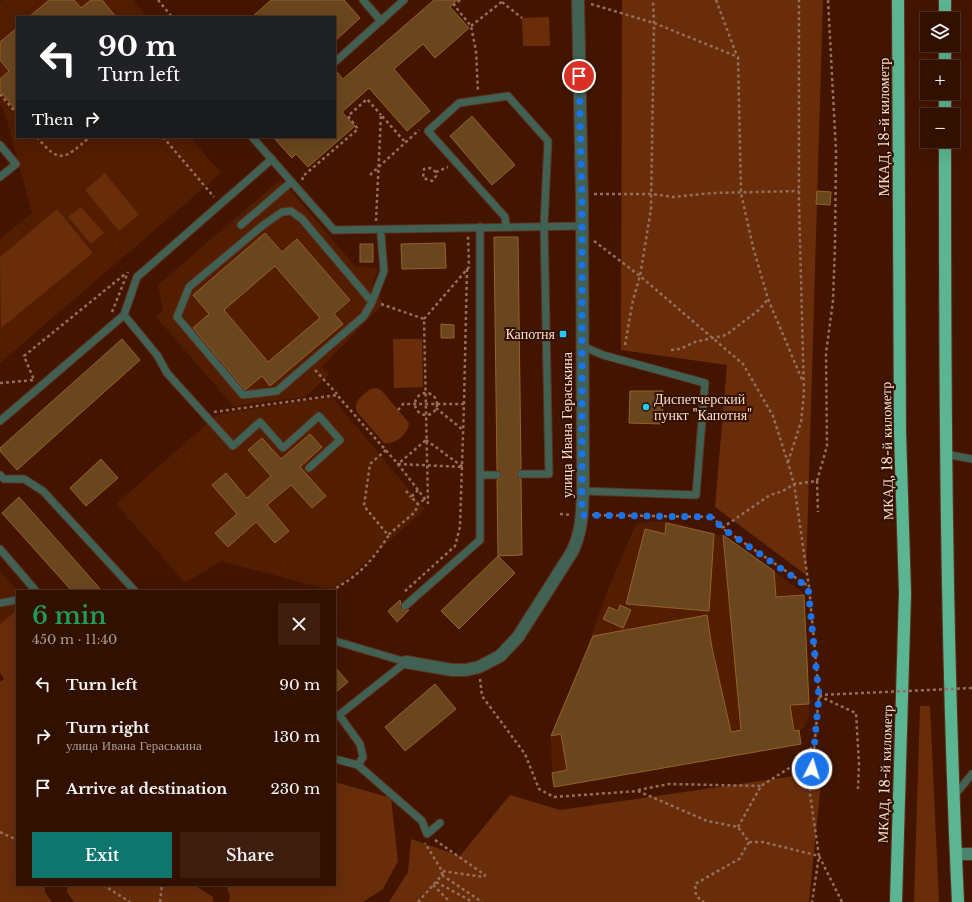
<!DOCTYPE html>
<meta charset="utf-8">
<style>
:root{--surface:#321000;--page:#3d1e0f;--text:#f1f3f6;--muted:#a89d99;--line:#4d3022;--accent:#0f766e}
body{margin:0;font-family:"Libre Baskerville",serif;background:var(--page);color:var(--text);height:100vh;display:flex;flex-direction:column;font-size:15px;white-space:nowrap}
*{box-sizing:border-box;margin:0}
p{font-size:13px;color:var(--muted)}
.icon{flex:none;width:22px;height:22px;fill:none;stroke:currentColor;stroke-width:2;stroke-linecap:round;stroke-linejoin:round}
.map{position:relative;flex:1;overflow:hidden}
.panel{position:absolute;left:16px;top:590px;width:320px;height:296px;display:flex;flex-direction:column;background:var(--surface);border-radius:0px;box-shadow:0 4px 16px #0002,0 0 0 1px var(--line)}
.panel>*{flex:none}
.top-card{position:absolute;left:16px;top:16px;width:320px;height:122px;border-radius:0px;box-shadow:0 4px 16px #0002,0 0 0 1px var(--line);background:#202124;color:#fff;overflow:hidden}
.tools{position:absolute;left:920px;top:12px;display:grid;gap:8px}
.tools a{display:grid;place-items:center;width:40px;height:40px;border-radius:0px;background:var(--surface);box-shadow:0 4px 16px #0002,0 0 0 1px var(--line);font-size:20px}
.pin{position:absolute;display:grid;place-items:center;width:34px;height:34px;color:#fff;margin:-17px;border:2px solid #fff;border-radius:50%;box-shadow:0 1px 4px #0007}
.me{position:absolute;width:44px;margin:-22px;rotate:5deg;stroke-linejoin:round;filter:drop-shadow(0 0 3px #0008)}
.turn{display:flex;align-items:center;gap:14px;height:84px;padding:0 16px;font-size:18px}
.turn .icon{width:52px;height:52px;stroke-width:2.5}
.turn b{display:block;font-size:28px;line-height:34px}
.then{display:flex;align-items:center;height:38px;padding:0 16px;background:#0003;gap:8px;font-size:15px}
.round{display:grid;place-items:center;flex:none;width:42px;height:42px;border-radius:0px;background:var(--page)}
.overview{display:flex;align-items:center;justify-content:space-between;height:68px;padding:0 16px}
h1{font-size:24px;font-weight:600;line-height:30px;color:#1e9e55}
.primary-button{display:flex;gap:8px;margin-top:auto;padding:8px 16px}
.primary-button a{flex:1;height:46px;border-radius:0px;background:var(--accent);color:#fff;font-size:16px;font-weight:600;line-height:46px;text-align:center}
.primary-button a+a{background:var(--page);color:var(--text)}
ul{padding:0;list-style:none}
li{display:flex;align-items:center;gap:12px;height:52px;padding:0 16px}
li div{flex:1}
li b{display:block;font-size:15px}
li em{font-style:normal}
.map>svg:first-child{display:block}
.built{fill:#521d00}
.green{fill:#692d0a}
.building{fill:#69461e;stroke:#976327;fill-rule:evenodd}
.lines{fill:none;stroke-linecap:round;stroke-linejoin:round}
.lane-casing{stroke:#5d311d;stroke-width:9}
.street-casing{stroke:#5d311d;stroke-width:14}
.secondary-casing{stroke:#5d311d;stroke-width:14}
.highway-casing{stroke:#5d311d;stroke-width:14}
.path{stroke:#956e5c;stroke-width:2.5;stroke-dasharray:3 3;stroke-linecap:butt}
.lane{stroke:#406154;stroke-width:7}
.street{stroke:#406154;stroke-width:12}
.secondary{stroke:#4c836d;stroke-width:12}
.highway{stroke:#5bb492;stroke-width:12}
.path-bridge{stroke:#956e5c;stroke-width:2.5;stroke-dasharray:3 3;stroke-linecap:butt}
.route{stroke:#1a73e8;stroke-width:7;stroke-dasharray:0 12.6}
.poi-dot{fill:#23c9fe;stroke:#321101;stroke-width:1.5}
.labels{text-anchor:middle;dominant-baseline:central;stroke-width:4;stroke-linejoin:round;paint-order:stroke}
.street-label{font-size:14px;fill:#fbdcce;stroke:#321101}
.poi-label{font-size:14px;fill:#fbdcce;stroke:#321101;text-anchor:end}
</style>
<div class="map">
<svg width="972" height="902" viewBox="0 0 972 902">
<rect width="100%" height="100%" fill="#431500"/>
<g class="built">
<path d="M3,0H133L148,17H17V137H190L221,173L0,363V239L32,213L4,110L0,105V2Z"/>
<path d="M281,179L355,266L378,268L372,286L380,297L383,304L322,367L329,375L305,397L233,406L156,317L163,311L158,285Z"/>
<path d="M332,397L425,509L333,591L221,561L185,583L116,504L218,414Z"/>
<path d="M653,521L673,522L726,537L804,593L809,704V718L803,729L799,730L801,744L554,787L552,773L551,736L561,710L579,671L608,589L636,524Z"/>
<path d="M0,571L18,591L17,610L0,624Z"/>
</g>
<g class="green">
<path d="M622,0H823L806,575L715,507L727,365L621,350Z"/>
<path d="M549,17L550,46H523L522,18Z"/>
<path d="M105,173L139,215L119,231L85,190Z"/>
<path d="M81,207L104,233L91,244L68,217Z"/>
<path d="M57,209L93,253L1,328L0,257Z"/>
<path d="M393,339H422L423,387L394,388Z"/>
<path d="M376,388L381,390L409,423C408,434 395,445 384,443L357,412C353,401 362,396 370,389Z"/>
<path d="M17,610V885H45V892L52,902H0V682L4,679L0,672V624Z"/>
<path d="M920,706H930L939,902H914Z"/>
<path d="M822,772L809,902H389L408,872L411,839L460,856L510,795L560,810Z"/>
<path d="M335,782L391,798L398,861L383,889L363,902H229L230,896L226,885H335Z"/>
<path d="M67,885H194L213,897V902H74L67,892Z"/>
</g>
<g class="building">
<path d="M49,0H74L81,8L91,0H102L116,17H29Z"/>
<path d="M271,0H344L360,18L335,41V17H252Z"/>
<path d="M434,0H457L450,7L469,28L435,58L423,44L394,69L430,111L407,131L369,88L342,112L355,126L308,167L296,154L292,158L273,137H335V70L343,79Z"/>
<path d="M17,28V111L0,91V79L9,71L0,60V42Z"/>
<path d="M472,116L515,165L492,185L450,136Z"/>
<path d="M817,191L831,192L830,205L816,204Z"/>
<path d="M265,233L282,252L297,239L350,300L334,314L343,324L270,386L262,376L245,390L193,328L209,314L193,295ZM275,266L320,318L268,362L224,310Z"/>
<path d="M494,237H518L521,469L517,471L516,474L521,479L522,555L498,556L497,480L501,478L502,475L497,470Z"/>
<path d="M445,243L446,268L402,269L401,244Z"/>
<rect x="360" y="244" width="13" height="18"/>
<path d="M441,324L454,325V338H441Z"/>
<path d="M122,339L140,360L17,470L0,451V448Z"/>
<path d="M630,391H663L662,424L629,423Z"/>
<path d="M310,434L322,447L300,467L326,496L312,508L291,485L267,505L289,531L275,543L256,522L228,547L215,533L237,514L212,485L226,473L247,498L271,476L248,450L262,438L281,459Z"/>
<path d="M101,459L118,478L86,506L70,488Z"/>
<path d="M19,497L102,591H72L2,513Z"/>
<path d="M666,523L714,534L709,611L626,604L645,529L665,534Z"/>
<path d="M723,535L774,571L776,597L804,595L809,704L790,705L794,731L799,730L801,744L554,787L552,773L567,770L561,734L551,736L593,636L707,615L712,648L731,732L741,730Z"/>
<path d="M498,556L515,573L459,629L441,611Z"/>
<path d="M400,600L402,610H409L397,622L388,611Z"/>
<path d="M620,605L631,610L623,628L603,619L609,607L618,611Z"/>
<path d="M335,667L348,682L335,693Z"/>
<path d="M435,684L456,709L405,751L385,727Z"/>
</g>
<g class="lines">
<g class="lane-casing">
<g id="lane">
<path d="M363,0L381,21"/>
<path d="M335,62L404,0"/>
<path d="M252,137L334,230L582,226"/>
<path d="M0,145L16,164L0,177"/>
<path d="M241,225L291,182"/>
<path d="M506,226L505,217L428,131L459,103L508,96L548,141L544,225L549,474H521"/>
<path d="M372,302L302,219L291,211L282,212L262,226L189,287L177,317L243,395L277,391L364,316L372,302L384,271L381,235"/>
<path d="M124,315L157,355L167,373L233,446L260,422L283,448L319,416L340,440L309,468"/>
<path d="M582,346L603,355L705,383L696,495L583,491"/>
<path d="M0,421L124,315L137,277L272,159"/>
<path d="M945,454L972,459"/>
<path d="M0,475L4,479H24L43,491L135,591"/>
<path d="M480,475V227"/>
<path d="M0,549L36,591"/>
<path d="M0,603L17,600"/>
<path d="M405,606L480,540V475H497"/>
<path d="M335,641L406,662"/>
<path d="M406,662L339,715L360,744L363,757L358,765L422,821L427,834L440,823"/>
<path d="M335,759L358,765"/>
<path d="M954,796L972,774"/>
</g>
</g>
<g class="street-casing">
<path id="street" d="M406,662L452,670H466L479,667L500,656L518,637L572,552C582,532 582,513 583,491L582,200L578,0"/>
</g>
<g class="secondary-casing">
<path id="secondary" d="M956,854H972"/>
</g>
<g class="highway-casing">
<g id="highway">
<path d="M945,19V0"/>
<path d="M945,67V45"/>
<path d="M945,115V93"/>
<path d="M945,141C945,395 946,648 958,902"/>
<path d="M896,902L905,593L900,432L898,0"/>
</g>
</g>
<g class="path">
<path d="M158,0L172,17"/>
<path d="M460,0L454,5L471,26L476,51L478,92"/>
<path d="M716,0L737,56"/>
<path d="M502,2L522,18"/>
<path d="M591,4L654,23L738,57L741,193L753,247L768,299L803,382"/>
<path d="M471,26L504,0"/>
<path d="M0,94L17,114"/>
<path d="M37,137C60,165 64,159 90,137"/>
<path d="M163,137L214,197"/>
<path d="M436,172L430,168L424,169L423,178L432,181L436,176V172L448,167"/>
<path d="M370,175L419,130"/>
<path d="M303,180L302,177L358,129L348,116L367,99L381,115"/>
<path d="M594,194H652L673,197L712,193L799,191"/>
<path d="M376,221L381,115L406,143"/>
<path d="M594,241L640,276L743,364L773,416L788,463L794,484L809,587L819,695L810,794L819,856L812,902"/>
<path d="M112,312L128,272"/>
<path d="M424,319L469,267L468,236"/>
<path d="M625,345L633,300L640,276L651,209L654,23L653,0"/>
<path d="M671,350L680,349L695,342L726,335L760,309L768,299"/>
<path d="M315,370L337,394"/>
<path d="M0,383L34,380L24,356L125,274"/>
<circle cx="426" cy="404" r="11"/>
<path d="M464,404L467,269"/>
<path d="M436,408L463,430"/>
<path d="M398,410L403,404H464L460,527L455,546L403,593"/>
<path d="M214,412L337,395L398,464L428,503L424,319L381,304"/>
<path d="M426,440L463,467L398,464Z"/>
<path d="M386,450L370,464L364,506L388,535L415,512L418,504"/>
<path d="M788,462L801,422L804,393L799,204V0"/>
<path d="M817,481L827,446L826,353L833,301L835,244L836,151L828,0"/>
<path d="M418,490L411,497L418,504L425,499"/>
<path d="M406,491L411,497"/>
<path d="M560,514L571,515"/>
<path d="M592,515L713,517L722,528L808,586"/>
<path d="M722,528L770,495L783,491L794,484L817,481L818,512"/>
<path d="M331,591C360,575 371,562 389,535"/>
<path d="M480,679L482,696L525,754L539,789L554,797L638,791L707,821L738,827L749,842L739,859L695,884L696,896L704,902"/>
<path d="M819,696L856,713L859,763L858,789"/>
<path d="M638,790L669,784L761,786"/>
<path d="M738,827L761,786L794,765L814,745"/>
<path d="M0,832L17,840"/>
<path d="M435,840L485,875L484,877L442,871"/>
<path d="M749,842H763L819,856L842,902"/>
<path d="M442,875L482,902"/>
<path d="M436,882L473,902"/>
<path d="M103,885L130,902"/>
<path d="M433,885L450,902"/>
<path d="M160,902L162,885"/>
<path d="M418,902L442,875V871L425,843"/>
</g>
<use href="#lane" class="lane"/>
<use href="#street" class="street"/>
<use href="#secondary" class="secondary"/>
<use href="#highway" class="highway"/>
<path class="path-bridge" d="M819,695L972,688"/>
</g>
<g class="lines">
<path class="route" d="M579,76L582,200V515L713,517L722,528L808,587L819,696L812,769"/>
</g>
<g class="poi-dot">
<rect x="559" y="330" width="8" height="8" rx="2"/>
<circle cx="646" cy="407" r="4"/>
</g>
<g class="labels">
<g class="street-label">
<text transform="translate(884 127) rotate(-90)">МКАД, 18-й километр</text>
<text transform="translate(567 425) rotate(-90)">улица Ивана Гераськина</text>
<text transform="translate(887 451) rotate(-91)">МКАД, 18-й километр</text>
<text transform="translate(885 774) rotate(-88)">МКАД, 18-й километр</text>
</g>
<g class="poi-label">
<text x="555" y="334">Капотня</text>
<text x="654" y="399" text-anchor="start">Диспетчерский<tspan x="654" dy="16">пункт "Капотня"</tspan></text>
</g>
</g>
</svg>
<div class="tools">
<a><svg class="icon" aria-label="layers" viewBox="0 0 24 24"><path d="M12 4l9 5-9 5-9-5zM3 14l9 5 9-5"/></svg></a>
<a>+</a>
<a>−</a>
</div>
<div class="pin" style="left:579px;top:76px;background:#d93025"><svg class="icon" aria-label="arrive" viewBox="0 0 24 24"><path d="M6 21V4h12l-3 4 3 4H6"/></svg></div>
<svg class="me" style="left:812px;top:769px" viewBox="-20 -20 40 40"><circle r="17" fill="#1a73e8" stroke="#fff" stroke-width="3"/><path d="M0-11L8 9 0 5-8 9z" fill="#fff"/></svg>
<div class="top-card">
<div class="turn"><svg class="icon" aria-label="left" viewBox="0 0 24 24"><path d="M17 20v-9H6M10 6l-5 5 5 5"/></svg><div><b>90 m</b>Turn left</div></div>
<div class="then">Then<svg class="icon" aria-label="right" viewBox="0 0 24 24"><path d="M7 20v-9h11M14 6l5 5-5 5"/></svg></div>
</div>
<section class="panel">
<div class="overview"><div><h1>6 min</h1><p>450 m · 11:40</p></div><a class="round"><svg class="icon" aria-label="close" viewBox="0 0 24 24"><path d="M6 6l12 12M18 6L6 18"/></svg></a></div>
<ul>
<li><svg class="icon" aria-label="left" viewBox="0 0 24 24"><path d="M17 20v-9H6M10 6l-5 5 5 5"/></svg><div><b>Turn left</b></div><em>90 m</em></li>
<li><svg class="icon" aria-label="right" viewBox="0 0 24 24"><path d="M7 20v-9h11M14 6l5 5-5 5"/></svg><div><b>Turn right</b><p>улица Ивана Гераськина</p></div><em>130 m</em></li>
<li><svg class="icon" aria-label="arrive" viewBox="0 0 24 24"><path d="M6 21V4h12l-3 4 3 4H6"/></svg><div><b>Arrive at destination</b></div><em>230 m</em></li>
</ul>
<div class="primary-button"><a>Exit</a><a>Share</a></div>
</section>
</div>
